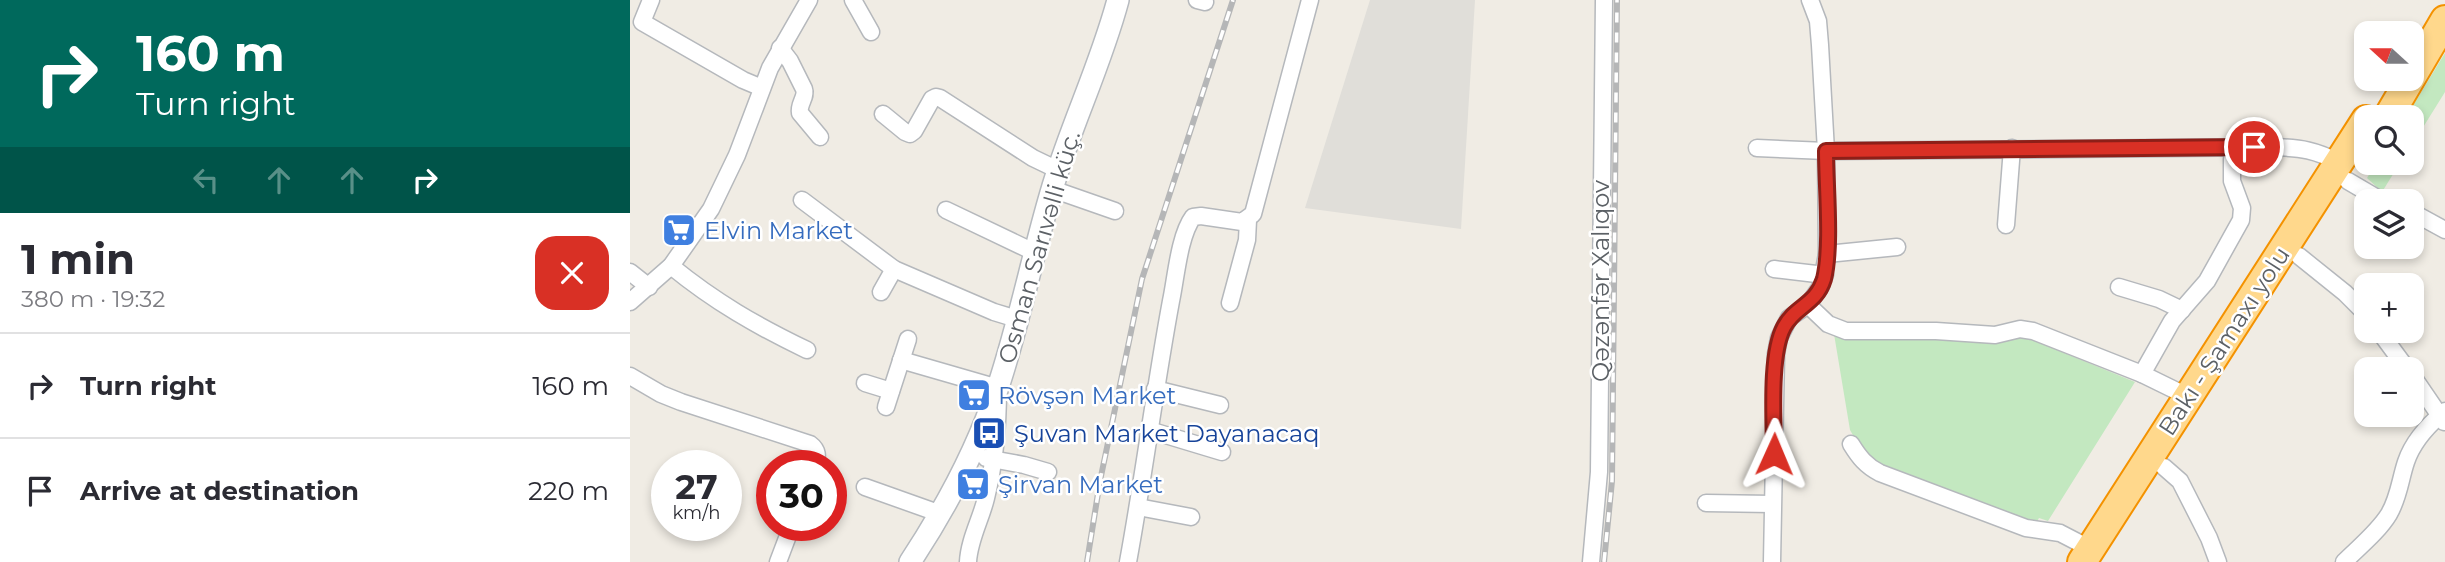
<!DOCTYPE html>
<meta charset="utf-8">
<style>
:root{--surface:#fff;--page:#f2f2f3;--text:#2b2b33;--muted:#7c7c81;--line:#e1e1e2}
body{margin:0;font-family:Montserrat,sans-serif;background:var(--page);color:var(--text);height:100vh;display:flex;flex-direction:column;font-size:26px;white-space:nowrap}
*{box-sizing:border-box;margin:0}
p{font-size:23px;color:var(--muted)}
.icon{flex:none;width:38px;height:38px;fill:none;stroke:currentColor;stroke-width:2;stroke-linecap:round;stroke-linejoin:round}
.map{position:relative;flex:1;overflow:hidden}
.side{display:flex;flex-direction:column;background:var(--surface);width:630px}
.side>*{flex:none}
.hud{background:#00695c;color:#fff;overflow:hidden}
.needle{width:46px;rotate:291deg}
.tools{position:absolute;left:1724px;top:21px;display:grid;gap:14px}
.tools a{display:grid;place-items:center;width:70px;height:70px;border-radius:14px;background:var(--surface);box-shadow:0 4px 10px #0003;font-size:35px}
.speed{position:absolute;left:21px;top:450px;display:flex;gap:14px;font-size:35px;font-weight:700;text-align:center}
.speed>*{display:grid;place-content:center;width:91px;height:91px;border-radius:50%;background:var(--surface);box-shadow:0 4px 10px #0003;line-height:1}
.speed small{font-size:18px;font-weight:400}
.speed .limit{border:10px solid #d22;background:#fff;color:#111}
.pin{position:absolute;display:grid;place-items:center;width:60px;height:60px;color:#fff;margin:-30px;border:4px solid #fff;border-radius:50%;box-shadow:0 2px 7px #0007}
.me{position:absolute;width:77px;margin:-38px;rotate:1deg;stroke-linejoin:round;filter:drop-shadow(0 0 5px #0008)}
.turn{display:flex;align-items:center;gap:24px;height:147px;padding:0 21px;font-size:32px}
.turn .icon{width:91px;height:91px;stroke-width:2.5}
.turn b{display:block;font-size:49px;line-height:60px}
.lanes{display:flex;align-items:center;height:66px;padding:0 21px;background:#0003;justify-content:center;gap:35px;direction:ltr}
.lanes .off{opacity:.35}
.round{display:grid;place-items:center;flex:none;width:74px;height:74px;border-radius:21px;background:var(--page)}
.summary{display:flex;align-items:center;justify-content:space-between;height:119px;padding:0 21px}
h1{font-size:42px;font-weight:700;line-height:52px}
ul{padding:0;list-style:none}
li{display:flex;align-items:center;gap:21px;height:105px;padding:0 21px;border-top:2px solid var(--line)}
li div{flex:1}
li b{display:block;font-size:26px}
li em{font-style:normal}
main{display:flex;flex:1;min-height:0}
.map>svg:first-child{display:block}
.industrial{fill:#e0ded9}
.green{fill:#c3e8c0}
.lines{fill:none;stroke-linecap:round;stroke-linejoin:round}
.street-casing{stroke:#b5b8bc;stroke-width:19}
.secondary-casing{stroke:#b6babf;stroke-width:24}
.highway-casing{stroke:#f49200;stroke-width:32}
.street{stroke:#fff;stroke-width:16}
.secondary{stroke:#fff;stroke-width:21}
.highway{stroke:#ffd88c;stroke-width:28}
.rail-casing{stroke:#b5b6b7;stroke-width:6}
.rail{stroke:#fff;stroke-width:3.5;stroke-dasharray:10;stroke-linecap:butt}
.route-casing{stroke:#8d1f18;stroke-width:18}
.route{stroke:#d93025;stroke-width:12}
.labels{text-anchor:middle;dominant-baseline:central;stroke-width:5;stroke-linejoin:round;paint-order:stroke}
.shop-label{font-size:24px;fill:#366cbe;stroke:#fff;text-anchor:start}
.street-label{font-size:24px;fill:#5c6166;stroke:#fff}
.transit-label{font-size:24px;fill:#164399;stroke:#fff;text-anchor:start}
</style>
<main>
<section class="side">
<div class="hud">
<div class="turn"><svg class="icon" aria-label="right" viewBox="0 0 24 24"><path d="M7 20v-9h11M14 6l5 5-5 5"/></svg><div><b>160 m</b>Turn right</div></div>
<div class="lanes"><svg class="icon off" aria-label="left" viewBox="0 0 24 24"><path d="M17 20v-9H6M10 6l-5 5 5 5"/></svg><svg class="icon off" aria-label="ahead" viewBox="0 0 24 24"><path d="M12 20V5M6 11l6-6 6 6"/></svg><svg class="icon off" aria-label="ahead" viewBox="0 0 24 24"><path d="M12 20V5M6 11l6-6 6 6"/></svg><svg class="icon" aria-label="right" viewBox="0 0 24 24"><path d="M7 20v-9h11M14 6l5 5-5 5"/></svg></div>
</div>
<div class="summary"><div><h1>1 min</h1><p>380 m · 19:32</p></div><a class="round" style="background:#d93025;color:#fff"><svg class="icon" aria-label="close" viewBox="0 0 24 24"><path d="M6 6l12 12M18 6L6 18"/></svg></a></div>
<ul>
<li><svg class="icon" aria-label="right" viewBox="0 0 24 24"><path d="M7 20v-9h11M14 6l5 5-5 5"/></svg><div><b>Turn right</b></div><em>160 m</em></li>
<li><svg class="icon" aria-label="arrive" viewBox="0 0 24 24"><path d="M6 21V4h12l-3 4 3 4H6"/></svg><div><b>Arrive at destination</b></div><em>220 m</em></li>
</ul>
</section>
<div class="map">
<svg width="1815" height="562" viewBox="0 0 1815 562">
<rect width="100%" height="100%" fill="#f0ece4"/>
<path class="industrial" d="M740,0H845L831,229L675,208Z"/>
<g class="green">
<path d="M1815,53V92L1782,145V117H1776Z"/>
<path d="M1746,163H1770L1752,192L1737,178Z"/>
<path d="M1204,334H1388L1505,382L1418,521L1409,518L1404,527L1238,461L1220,430Z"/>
</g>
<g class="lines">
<g class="street-casing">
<g id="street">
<path d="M21,0L12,22L113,80L132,88"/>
<path d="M223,0L241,32"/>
<path d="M567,0L575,2"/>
<path d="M150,48L160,61L174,89C177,97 168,104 170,113L190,137"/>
<path d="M253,114L275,132L280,134L284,131L302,99L306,97L310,98L403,158L428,170"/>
<path d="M1127,148L1196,151L1644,147C1671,148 1686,150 1710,163"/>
<path d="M1718,181L1752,201"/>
<path d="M422,189L485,211"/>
<path d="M172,200L264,269L364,312L387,319"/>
<path d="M316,210L404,252"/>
<path d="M1782,212L1815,230"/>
<path d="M1376,225L1382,148"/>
<path d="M1197,254L1267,247"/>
<path d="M1669,256L1715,293L1736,314"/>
<path d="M41,266C85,302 127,326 177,350"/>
<path d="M1144,269L1195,275"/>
<path d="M0,272L19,287"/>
<path d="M1489,287L1529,299L1552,310"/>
<path d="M251,292L264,269"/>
<path d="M0,302L41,266L81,209L107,155L140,68L179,0"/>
<path d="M600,303L617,240L618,220"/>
<path d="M1178,305L1198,324L1216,331H1306L1365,335L1390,329L1403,331L1512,374L1559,397"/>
<path d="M1749,331L1777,369"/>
<path d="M271,360L368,388C368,425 365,462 356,498C351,519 339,540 338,562"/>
<path d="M1512,374L1542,321L1577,281L1611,220L1612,208L1602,181V160L1604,147"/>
<path d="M1782,375L1814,422"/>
<path d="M0,376L31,394L51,402L180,444C188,450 188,456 185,466"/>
<path d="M235,383L261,391"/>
<path d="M525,389L590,405"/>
<path d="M256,407L278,339"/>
<path d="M519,430L592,452"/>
<path d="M1221,444C1229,457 1236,466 1250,473L1396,528L1430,533L1461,549"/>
<path d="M356,458L394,465L418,472"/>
<path d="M1534,467L1550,481L1579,538L1588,562"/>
<path d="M235,487L311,514"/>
<path d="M1076,503L1142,504"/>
<path d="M508,507L561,517"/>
<path d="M148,562L162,525"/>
<path d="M498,562C514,475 525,387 541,301C546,278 549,236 563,217L571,216L612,222L623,214L680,0"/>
<path d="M961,562L969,472L974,0"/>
<path d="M1142,562L1146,354L1149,338L1159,318L1178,305L1191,286L1197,254L1196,151L1190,45L1188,21L1180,0"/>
<path d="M1714,562C1729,547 1748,532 1759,514C1769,497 1770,480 1776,462C1783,441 1798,425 1815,411"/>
</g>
</g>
<g class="secondary-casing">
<path id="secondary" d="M280,562C317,506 347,450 368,387C390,321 403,252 423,186C442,123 471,64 488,0"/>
</g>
<g class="highway-casing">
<g id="highway">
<path d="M1758,117L1815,20"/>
<path d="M1452,562L1736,120"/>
</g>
</g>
<use href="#street" class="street"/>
<use href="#secondary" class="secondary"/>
<use href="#highway" class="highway"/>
<g class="rail-casing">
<g id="rail">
<path d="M457,562L470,481L512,279L603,0"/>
<path d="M974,562L982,481L987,0"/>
</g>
</g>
<use href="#rail" class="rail"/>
</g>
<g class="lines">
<g class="route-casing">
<path id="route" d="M1144,454C1144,421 1139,355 1154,327C1165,306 1186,305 1194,279C1202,246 1196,186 1196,151L1624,147"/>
</g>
<use href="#route" class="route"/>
</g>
<defs>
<g id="supermarket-square" transform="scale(1.75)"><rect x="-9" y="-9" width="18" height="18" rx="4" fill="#3f7fe0" stroke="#fff"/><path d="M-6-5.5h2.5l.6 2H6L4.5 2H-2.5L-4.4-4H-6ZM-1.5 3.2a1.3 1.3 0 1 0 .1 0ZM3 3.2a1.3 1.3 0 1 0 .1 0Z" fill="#fff"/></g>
<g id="bus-square" transform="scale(1.75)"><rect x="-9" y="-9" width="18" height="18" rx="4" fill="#1a4fb4" stroke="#fff"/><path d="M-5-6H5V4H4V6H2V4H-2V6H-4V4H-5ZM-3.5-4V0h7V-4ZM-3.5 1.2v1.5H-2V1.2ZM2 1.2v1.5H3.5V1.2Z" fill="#fff"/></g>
</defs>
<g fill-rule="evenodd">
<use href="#supermarket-square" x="49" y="230"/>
<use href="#supermarket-square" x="344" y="395"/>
<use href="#bus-square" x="359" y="433"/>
<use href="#supermarket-square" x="343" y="484"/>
</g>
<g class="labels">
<g class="shop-label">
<text x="74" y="230">Elvin Market</text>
<text x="368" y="395">Rövşən Market</text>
<text x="368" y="484">Şirvan Market</text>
</g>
<g class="street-label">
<text transform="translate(409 247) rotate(-74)">Osman Sarıvəlli küç.</text>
<text transform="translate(970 281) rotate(-90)">Qəzənfər Xalıqov</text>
<text transform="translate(1594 341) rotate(-57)">Bakı - Şamaxı yolu</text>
</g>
<g class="transit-label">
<text x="384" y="433">Şuvan Market Dayanacaq</text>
</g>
</g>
</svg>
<div class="tools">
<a><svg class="needle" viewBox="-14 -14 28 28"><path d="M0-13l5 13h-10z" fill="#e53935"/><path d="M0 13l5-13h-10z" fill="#7c7c81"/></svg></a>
<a><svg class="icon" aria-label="search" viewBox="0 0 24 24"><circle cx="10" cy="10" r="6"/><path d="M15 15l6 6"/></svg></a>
<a><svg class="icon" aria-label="layers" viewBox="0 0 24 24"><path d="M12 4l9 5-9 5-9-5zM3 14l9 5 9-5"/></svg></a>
<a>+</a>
<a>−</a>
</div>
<div class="speed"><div>27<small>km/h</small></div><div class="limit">30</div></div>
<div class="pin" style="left:1624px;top:147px;background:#d93025"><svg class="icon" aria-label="arrive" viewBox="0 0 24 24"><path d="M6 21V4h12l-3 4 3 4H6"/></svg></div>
<svg class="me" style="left:1144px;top:454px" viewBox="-20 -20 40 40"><path d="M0-17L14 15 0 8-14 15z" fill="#d93025" stroke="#fff" stroke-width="4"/></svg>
</div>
</main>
